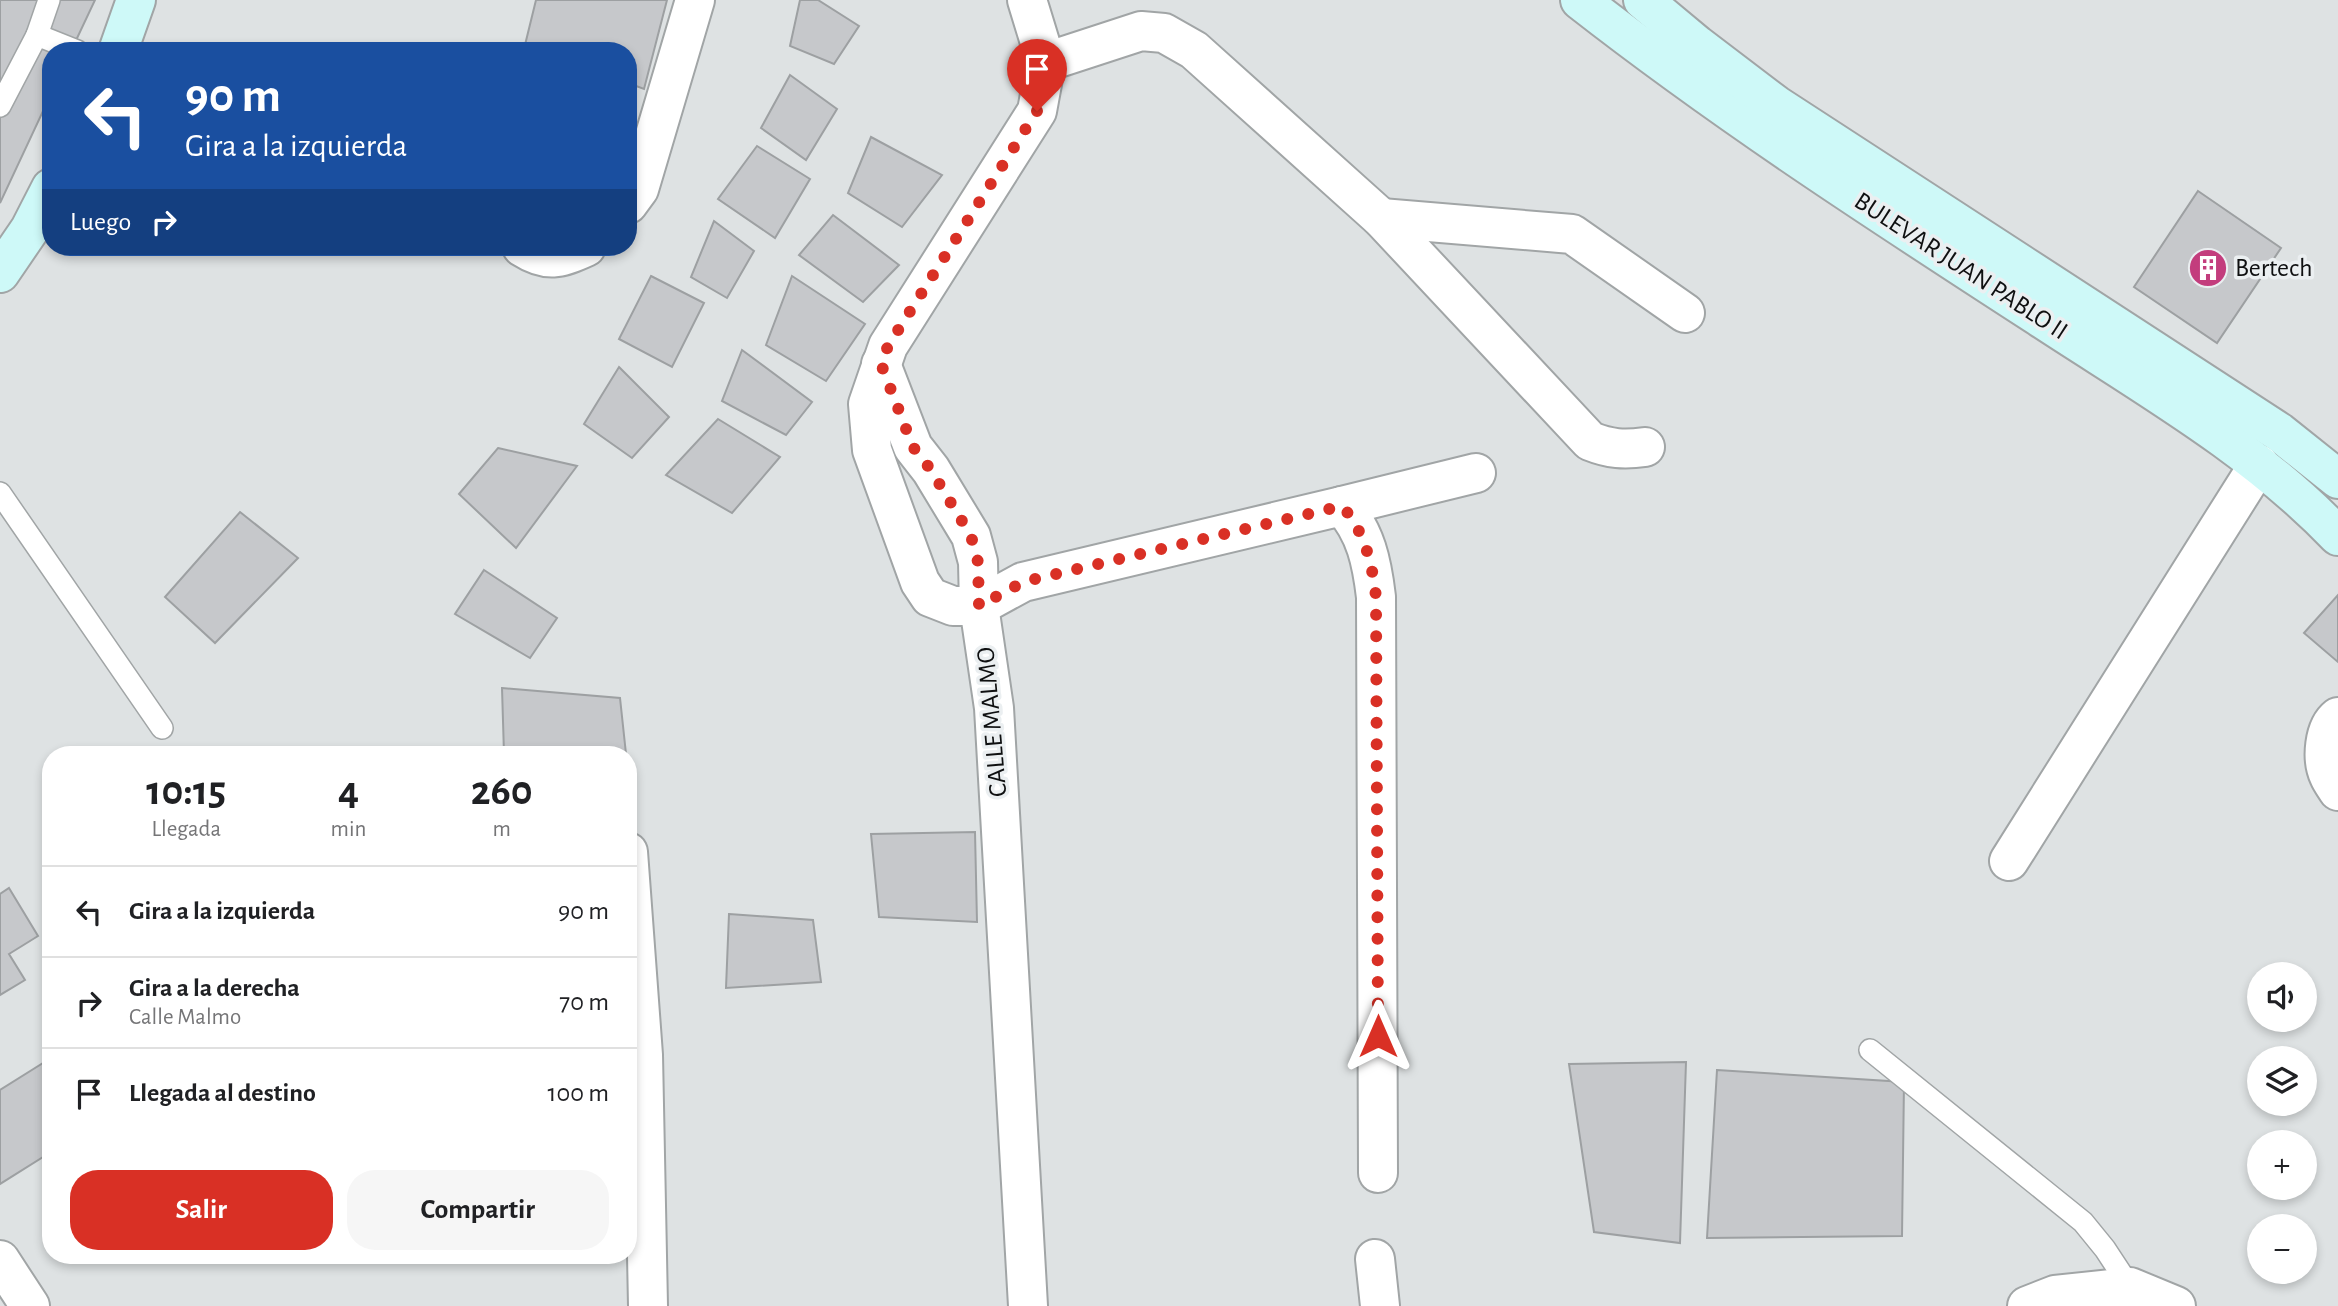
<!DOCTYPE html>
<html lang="es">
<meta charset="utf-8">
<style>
:root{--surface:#fff;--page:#f6f6f6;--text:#202124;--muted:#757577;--line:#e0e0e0;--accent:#d93025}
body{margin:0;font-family:"Alegreya Sans",sans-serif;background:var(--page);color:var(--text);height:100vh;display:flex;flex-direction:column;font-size:26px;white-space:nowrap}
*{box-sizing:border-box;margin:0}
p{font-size:23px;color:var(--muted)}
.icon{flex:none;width:38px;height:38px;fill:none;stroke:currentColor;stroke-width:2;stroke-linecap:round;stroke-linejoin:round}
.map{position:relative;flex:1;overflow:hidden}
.drawer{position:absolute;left:42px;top:746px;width:595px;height:518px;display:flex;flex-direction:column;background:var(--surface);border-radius:28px;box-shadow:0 4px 10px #0003}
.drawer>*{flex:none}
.hud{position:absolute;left:42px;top:42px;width:595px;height:214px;border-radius:28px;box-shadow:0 4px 10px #0003;background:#1a4fa0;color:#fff;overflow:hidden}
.controls{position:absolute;left:2247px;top:962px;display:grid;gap:14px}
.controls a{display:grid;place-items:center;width:70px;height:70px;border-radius:50%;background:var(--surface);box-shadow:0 4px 10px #0003;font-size:35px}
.pin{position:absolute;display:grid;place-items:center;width:60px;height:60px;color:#fff;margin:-72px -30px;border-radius:50% 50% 50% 0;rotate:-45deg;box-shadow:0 0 7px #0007}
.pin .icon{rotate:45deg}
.me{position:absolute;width:77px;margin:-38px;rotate:0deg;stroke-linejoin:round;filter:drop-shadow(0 0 5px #0008)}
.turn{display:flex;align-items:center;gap:24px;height:147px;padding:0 28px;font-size:32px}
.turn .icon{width:91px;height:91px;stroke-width:2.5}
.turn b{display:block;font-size:49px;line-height:60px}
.then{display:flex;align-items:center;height:66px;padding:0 28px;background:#0003;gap:14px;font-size:26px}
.eta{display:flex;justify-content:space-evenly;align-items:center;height:119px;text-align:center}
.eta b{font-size:42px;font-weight:700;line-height:49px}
.button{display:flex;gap:14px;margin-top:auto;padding:14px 28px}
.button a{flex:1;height:80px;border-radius:28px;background:var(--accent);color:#fff;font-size:28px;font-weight:700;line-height:80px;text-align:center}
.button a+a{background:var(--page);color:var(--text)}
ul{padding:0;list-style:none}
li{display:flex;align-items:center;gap:21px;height:91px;padding:0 28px;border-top:2px solid var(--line)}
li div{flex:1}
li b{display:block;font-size:26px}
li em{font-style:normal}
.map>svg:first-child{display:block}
.building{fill:#c6c8cb;stroke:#9da0a2;stroke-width:2}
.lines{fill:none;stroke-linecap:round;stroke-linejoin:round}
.service-casing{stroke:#a1a5a6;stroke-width:24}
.minor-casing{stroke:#a1a5a6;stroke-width:42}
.secondary-casing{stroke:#a1a5a6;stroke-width:42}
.service{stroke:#fff;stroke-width:21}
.minor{stroke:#fff;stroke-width:38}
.secondary{stroke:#cef9f8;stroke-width:38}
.route{stroke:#d93025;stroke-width:12;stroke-dasharray:0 21.6}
.labels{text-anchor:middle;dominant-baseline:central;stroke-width:7;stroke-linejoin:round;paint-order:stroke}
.street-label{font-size:26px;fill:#0f1011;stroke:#ebeff1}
.poi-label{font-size:26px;fill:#0f1011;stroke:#ebeff1;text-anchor:start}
</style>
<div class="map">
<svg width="2338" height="1306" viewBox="0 0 2338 1306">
<rect width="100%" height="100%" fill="#dee2e3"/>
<g class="building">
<path d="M0,0H95L71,51H51V94L0,203Z"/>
<path d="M536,0H667L644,89L628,83V51H541L525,45Z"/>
<path d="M800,0H818L859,26L834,64L790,46Z"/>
<path d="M790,75L837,109L806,160L761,128Z"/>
<path d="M871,137L942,175L902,227L848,193Z"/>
<path d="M757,146L810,179L775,238L718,199Z"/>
<path d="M2198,191L2281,248L2217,343L2134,287Z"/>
<path d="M833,215L899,265L863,302L799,255Z"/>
<path d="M714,221L754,251L727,298L691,277Z"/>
<path d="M651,276L704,303L672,367L619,339Z"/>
<path d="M792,276L865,324L826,381L766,345Z"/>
<path d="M742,350L812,402L786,435L722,401Z"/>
<path d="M619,367L669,417L632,458L584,424Z"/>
<path d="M718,419L780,457L732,513L666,475Z"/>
<path d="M498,448L577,466L516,548L459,494Z"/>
<path d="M240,512L298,558L215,643L165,597Z"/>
<path d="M484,570L557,618L530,658L455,614Z"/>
<path d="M2338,595V662L2304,633Z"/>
<path d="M502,688L620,698L626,754H504Z"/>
<path d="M975,832L977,922L879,917L871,834Z"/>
<path d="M9,888L38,936L9,954L25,980L0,995V894Z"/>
<path d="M729,914L813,920L821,982L726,988Z"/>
<path d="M51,1058V1152L0,1184V1090Z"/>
<path d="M1686,1062L1680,1243L1594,1232L1569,1064Z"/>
<path d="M1717,1070L1904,1082L1902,1236L1707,1238Z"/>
</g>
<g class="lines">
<g class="service-casing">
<g id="service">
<path d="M49,0L37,35L77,51"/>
<path d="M0,106L37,35"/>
<path d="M0,493L162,728"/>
<path d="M1870,1050L2083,1222L2105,1249L2130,1287"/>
</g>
</g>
<g class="minor-casing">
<g id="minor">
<path d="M1027,0L1046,62L1037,111L888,346L868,404L872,450L920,582L930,597L953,606H979L1023,582L1342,506C1366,532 1372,563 1376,597L1378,1173"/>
<path d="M1046,62L1141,31L1164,33L1194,50L1381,218L1590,441C1610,449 1624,450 1645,447"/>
<path d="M628,204L639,189L695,0"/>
<path d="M1381,218L1572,234L1685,313"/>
<path d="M522,247C547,263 560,259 586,247"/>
<path d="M881,364L913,447L931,470L971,536L978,562L979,606L994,708L1028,1306"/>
<path d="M1342,506L1476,473"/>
<path d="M2338,717C2324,728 2321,759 2329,776C2331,781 2335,786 2338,791"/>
<path d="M628,852L643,1055L648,1306"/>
<path d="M2009,861L2259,464"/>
<path d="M1375,1259L1380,1306"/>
<path d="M0,1260L30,1306"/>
<path d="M2027,1306L2055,1295L2130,1287L2176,1306"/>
</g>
</g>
<g class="secondary-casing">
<g id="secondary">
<path d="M1580,0C1727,115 1885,217 2041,318C2143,385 2253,447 2338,536"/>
<path d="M1643,0L1697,45L1776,105L2279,432L2338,479"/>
<path d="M118,51L136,0"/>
<path d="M0,273L30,229L51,188"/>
</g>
</g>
<use href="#service" class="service"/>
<use href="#minor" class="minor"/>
<use href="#secondary" class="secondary"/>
</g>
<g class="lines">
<path class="route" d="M1037,111L888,346L881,364L913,447L931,470L971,536L978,562L979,606L1023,582L1342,506C1365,532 1372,563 1376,597L1378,1036"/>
</g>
<defs>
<g id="building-disc" transform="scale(2.0125)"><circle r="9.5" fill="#c33d7d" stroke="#ebeff1"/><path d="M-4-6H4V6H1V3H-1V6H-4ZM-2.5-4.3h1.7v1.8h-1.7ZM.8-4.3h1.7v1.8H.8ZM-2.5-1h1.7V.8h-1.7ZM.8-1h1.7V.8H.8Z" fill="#fff"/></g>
</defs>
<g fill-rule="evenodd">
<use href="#building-disc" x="2208" y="268"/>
</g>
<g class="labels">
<g class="street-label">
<text transform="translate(1961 266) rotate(33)">BULEVAR JUAN PABLO II</text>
<text transform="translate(992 722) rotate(-95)">CALLE MALMO</text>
</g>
<g class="poi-label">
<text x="2235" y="268">Bertech</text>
</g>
</g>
</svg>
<div class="controls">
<a><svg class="icon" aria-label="sound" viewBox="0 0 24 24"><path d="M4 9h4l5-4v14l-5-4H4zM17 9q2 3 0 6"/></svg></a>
<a><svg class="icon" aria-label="layers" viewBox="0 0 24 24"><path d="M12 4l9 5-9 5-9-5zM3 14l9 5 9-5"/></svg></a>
<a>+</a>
<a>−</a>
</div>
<div class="pin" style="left:1037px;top:111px;background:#d93025"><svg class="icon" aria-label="arrive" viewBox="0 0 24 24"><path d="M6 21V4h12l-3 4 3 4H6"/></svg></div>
<svg class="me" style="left:1378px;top:1036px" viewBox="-20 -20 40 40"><path d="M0-17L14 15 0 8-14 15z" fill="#d93025" stroke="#fff" stroke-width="4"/></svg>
<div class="hud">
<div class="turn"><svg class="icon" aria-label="left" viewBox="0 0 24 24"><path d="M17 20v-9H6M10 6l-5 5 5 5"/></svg><div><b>90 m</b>Gira a la izquierda</div></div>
<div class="then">Luego<svg class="icon" aria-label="right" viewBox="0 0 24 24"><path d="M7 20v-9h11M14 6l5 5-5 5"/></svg></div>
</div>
<section class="drawer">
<div class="eta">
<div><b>10:15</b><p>Llegada</p></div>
<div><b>4</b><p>min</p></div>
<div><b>260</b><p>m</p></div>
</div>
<ul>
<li><svg class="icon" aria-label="left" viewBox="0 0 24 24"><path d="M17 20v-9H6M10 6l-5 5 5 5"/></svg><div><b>Gira a la izquierda</b></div><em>90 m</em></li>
<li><svg class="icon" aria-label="right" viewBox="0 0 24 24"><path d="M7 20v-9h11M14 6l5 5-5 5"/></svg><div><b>Gira a la derecha</b><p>Calle Malmo</p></div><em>70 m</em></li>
<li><svg class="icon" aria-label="arrive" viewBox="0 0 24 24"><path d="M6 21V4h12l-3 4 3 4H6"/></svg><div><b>Llegada al destino</b></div><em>100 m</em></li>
</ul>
<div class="button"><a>Salir</a><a>Compartir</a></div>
</section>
</div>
